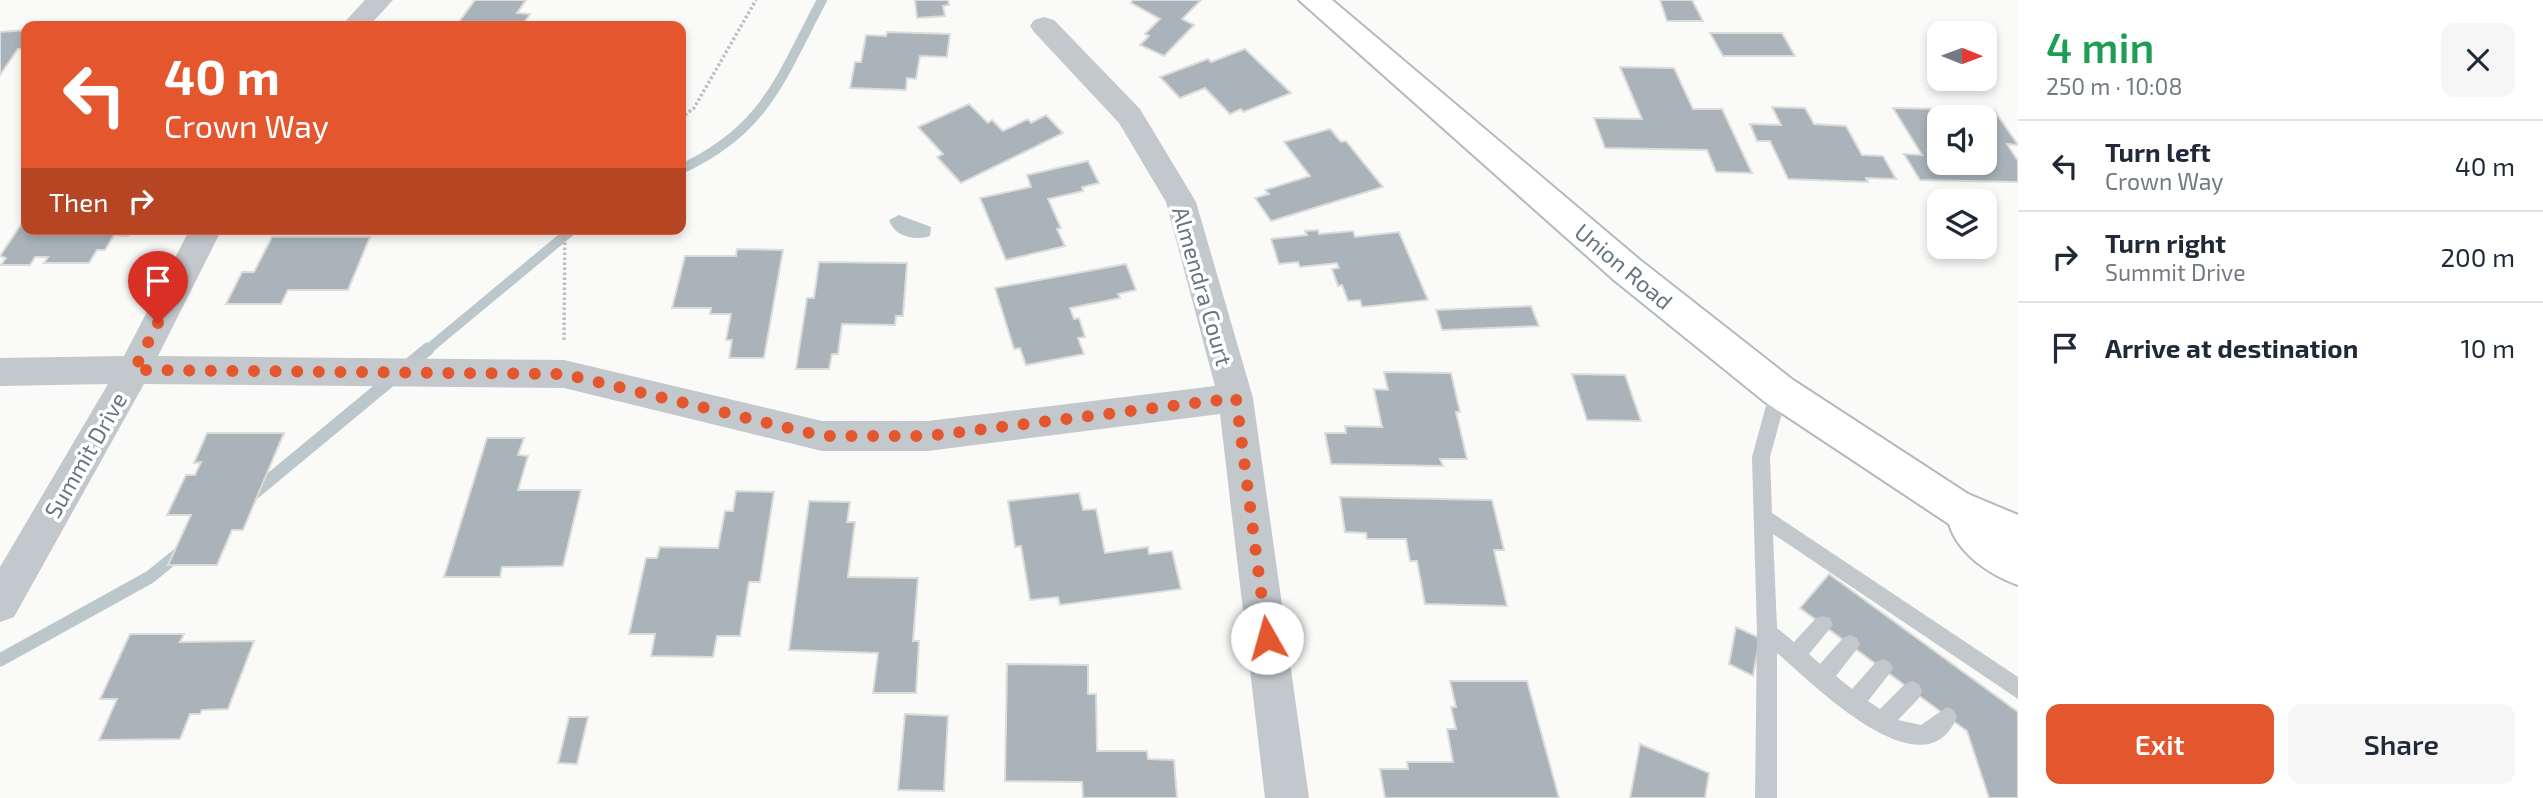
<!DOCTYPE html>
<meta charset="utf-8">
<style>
:root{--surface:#fff;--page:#f6f6f7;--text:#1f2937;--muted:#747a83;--line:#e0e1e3;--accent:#e4572e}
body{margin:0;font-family:"Exo 2",sans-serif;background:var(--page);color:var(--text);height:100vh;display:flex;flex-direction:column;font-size:26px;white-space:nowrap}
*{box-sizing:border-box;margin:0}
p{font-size:23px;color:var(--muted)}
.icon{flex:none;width:38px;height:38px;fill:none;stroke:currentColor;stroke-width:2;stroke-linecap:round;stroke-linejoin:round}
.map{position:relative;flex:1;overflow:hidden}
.side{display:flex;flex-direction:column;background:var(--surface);width:525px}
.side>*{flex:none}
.top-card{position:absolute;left:21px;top:21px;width:665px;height:214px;border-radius:14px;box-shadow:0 4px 10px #0003;background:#e4572e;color:#fff;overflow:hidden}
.needle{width:46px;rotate:91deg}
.tools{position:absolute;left:1927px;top:21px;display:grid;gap:14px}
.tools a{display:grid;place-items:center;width:70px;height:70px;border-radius:14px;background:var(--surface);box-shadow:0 4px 10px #0003;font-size:35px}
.pin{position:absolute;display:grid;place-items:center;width:60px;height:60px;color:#fff;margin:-72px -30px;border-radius:50% 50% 50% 0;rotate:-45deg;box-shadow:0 0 7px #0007}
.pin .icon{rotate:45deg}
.me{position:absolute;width:77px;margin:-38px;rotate:353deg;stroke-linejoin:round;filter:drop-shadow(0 0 5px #0008)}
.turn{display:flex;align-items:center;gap:24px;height:147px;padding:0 28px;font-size:32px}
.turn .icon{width:91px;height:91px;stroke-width:2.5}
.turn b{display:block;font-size:49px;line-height:60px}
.then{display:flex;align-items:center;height:66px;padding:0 28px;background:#0003;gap:14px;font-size:26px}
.round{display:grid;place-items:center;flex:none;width:74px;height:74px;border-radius:14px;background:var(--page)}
.summary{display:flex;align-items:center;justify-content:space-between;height:119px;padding:0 28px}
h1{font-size:42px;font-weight:600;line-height:52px;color:#1e9e55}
.cta{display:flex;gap:14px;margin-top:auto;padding:14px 28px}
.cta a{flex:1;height:80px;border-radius:14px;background:var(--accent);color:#fff;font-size:28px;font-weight:600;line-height:80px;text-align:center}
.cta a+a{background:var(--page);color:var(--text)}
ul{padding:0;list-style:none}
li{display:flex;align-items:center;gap:21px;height:91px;padding:0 28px;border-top:2px solid var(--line)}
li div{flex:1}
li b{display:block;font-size:26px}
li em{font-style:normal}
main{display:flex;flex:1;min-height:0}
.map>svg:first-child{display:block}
.water{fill:#bbc7cb}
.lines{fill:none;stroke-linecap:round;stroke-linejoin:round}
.stream-far1{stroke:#bbc7cb;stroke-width:10}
.stream{stroke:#bbc7cb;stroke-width:13}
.building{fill:#aab3b9;stroke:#dcdcda;stroke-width:2;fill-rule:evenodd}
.secondary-casing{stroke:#b3babf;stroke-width:4}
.path{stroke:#bbbfc2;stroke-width:3.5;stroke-dasharray:2.5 2.5;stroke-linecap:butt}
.lane{fill:#c3c8cc;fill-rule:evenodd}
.street{fill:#c3c8cc;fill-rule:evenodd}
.secondary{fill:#fff;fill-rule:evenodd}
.route{stroke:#e4572e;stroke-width:12;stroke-dasharray:0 21.6}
.labels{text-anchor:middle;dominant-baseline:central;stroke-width:7;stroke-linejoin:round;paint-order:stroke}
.street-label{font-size:23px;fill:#657683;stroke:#fff}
</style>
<main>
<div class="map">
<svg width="2018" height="798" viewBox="0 0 2018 798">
<rect width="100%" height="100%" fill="#fafaf8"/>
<path class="water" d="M899,215L931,227L930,236C916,241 894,237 889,220Z"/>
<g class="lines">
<g class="stream-far1">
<path d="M681,169C766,130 781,77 822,0"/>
<path d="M426,351L573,229"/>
</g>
<g class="stream">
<path d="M248,498L428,349"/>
<path d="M0,660L150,577L182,551"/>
</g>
</g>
<g class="building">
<path d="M475,0H526L517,13L530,14L522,26H456Z"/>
<path d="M915,0H948L949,5L943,6L945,16L917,18Z"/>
<path d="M1133,0H1201L1182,19L1194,25L1164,56L1140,45L1149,36L1145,34L1160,19L1131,3Z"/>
<path d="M1660,0H1692L1703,21H1667Z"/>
<path d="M26,30V48L18,49L0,75V32Z"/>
<path d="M887,32L950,34L947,57L920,56L916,79L907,78L906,90L850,88L855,62H861L866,35L886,36Z"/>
<path d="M1710,33H1782L1795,56H1723Z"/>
<path d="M1245,49L1291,93L1243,112L1241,109L1230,114L1205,88L1180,98L1160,77L1208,59L1211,62Z"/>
<path d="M1620,67L1674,68L1693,109H1722L1752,173L1716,172L1707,150L1605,148L1594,118L1642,119Z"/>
<path d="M969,104L988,123L992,120L1003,131L1028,119L1031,123L1046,115L1063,133L961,183L937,157L943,154L918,127Z"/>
<path d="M1772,107L1805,108L1814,124L1846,126L1862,155L1883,156L1896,179L1866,178L1868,182L1788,179L1770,141H1757L1750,124L1781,125Z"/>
<path d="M1893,108L1994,110L2018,145L2007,144L2018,161V182L1920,180L1904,154L1922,155ZM1939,117H1984V163H1939Z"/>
<path d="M1330,129L1341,142L1346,141L1383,187L1271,221L1255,198L1269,194L1265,190L1310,176L1284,142Z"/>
<path d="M1088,161L1099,183L1082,187L1083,191L1048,199L1061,228L1057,229L1065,246L1006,260L980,198L1031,187L1027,175Z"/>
<path d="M26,217V229H132L128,236L114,235L105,250H97L89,263H44L48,257H35L30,265H1L6,258L0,256Z"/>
<path d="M1318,230L1319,234L1353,231L1355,237L1399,232L1428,300L1362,307L1360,300L1348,301L1342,285L1338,286L1332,269L1339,268L1337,263L1300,267L1298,262L1279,264L1271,239L1307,235L1305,231Z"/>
<path d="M272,237H370L348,290H288L281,304H226L242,272H254Z"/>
<path d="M737,249L783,250L764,358H729L732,340H726L731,314H710L711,308H672L685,256H736Z"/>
<path d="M819,262L907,263L903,316H896L895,325L842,324L838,354H832L829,369H796L807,298H814Z"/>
<path d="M1126,264L1136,290L1118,294L1120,298L1070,308L1074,319L1079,318L1085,337L1078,338L1084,354L1026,365L1020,348L1014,349L995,288Z"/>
<path d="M1531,306L1539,326L1442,330L1436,310Z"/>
<path d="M1384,372L1451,373L1460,412H1456L1467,459H1440L1443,466L1331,464L1325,433H1346L1345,426L1382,427L1374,389L1388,390Z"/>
<path d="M1572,374L1625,375L1641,421L1587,420Z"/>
<path d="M207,433H284L243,530H232L217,565H168L191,515H167L186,475H195L201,462L194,463Z"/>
<path d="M487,438H524L518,455L528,456L518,490H581L563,566L502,567L500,577H444Z"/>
<path d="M736,491L774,492L760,582H749L740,636H717L713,657L651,656L655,634H629L646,558H657L660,547L718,548L725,511H733Z"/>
<path d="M1079,493L1083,510L1096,509L1105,553L1148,547L1149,554L1172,551L1181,589L1060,605L1058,597L1030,600L1021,546L1015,547L1008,501Z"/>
<path d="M1340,497L1492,500L1504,550H1494L1507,606L1425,604L1417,561H1410L1406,539H1367L1366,533L1345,532Z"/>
<path d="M809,501L850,502L847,522H855L848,577L918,578L913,641H919L916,693H873L878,653L789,650Z"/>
<path d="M1829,574L2018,712V798H1989L1967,731L1800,608Z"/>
<path d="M1736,627L1760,638L1753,676L1729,664Z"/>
<path d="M130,634H184L180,642L254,641L228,709L202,710L200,714H190L180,739L99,740L117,699H100Z"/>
<path d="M1007,664L1088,665V694H1096L1097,751H1147L1148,759L1174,760L1177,798H1083L1082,782L1005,781Z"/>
<path d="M1450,681H1527L1559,798H1385L1380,769H1408L1407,762H1453L1447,729H1456L1451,707H1456Z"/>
<path d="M905,714L948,716L944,791L898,790Z"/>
<path d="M569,717H588L577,764L558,763Z"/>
<path d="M1640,744L1709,773L1705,798H1630Z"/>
</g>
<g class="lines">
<g class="secondary-casing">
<path id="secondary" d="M1299,0H1332L1640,260L1793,380L1968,494L2018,515V585C1990,575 1958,554 1949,524L1765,402L1614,280Z"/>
</g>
<g class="path">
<path d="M681,118L694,108L756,0"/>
<path d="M564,340L565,229"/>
</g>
<path class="lane" d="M1779,384L1785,386L1788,391L1770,457L1772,513L2018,677V699L1773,534L1777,628L1794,642L1816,618L1823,616L1830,618L1833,625L1809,654L1820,664L1843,638L1850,635L1857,638L1860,645L1836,676L1852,689L1876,662L1883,659L1890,662L1893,669L1868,701L1880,709L1905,684L1912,681L1919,684L1922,691L1919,698L1898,720L1921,725L1947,707L1954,710L1957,717C1924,797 1811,682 1777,653V798H1755L1757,632L1752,457L1770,391L1773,386Z"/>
<g class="street">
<path d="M365,0H393L369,26H341Z"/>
<path d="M1044,17L1054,20L1140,109L1196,202L1253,398L1309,798H1265L1220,414L928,451H822L564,388L144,384L14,617L0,622V567L108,384L0,386V358L124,356L190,229H222L158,356L564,360L822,421H928L1215,386L1166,202L1119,123L1034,32L1030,26L1034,20Z"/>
</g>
<use href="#secondary" class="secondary"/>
</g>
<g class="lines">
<path class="route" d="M158,323L134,370L564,374L822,436H928L1236,398L1267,638"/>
</g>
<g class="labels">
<g class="street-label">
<text transform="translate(1624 266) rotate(40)">Union Road</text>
<text transform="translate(1203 286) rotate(74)">Almendra Court</text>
<text transform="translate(85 455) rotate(-60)">Summit Drive</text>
</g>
</g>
</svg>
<div class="tools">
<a><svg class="needle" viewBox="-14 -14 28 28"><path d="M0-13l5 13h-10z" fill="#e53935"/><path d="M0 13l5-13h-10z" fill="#747a83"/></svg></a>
<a><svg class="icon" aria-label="sound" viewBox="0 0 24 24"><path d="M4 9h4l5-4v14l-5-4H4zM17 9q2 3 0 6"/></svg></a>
<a><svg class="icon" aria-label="layers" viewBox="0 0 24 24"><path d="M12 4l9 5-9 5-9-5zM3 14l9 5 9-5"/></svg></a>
</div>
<div class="pin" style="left:158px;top:323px;background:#d93025"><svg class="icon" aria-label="arrive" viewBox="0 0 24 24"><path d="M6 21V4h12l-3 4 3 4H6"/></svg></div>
<svg class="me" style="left:1267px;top:638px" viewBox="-20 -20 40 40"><circle r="19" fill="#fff"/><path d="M0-13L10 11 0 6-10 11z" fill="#e4572e"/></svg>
<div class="top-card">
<div class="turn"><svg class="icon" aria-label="left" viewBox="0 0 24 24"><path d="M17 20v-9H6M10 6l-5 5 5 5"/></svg><div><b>40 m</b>Crown Way</div></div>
<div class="then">Then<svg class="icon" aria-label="right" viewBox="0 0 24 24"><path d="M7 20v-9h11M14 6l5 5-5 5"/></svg></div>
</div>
</div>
<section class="side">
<div class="summary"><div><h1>4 min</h1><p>250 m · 10:08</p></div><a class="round"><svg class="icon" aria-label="close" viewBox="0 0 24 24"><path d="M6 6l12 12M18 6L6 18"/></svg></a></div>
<ul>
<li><svg class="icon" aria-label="left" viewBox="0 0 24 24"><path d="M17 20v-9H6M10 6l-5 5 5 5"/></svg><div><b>Turn left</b><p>Crown Way</p></div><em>40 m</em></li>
<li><svg class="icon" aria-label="right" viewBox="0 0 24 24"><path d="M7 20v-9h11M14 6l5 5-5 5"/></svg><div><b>Turn right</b><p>Summit Drive</p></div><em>200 m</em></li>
<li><svg class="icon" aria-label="arrive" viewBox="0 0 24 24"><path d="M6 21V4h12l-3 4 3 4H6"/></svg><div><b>Arrive at destination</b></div><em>10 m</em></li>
</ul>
<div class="cta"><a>Exit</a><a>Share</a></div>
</section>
</main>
